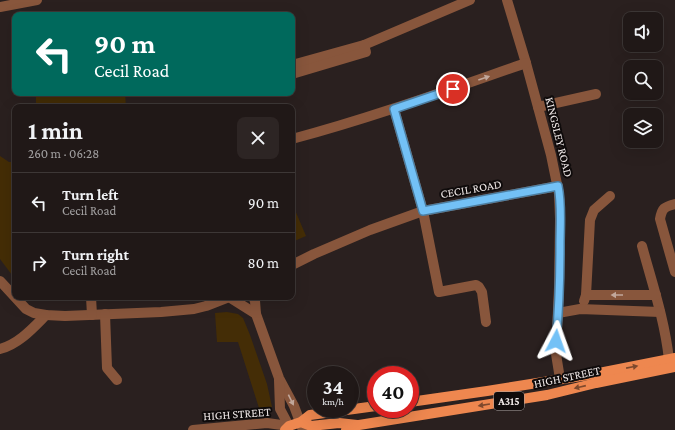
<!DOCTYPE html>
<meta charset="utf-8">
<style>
:root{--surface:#201817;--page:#2d2524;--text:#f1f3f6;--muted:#a2a0a1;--line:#3d3736}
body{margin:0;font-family:"Crimson Pro",serif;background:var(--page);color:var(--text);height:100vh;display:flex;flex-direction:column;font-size:15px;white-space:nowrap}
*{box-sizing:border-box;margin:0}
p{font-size:13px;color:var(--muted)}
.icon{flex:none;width:22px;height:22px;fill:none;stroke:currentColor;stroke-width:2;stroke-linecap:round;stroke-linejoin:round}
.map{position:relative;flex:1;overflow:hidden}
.sheet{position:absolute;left:12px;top:104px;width:283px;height:196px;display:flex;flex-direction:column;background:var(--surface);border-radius:8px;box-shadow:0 4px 16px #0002,0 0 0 1px var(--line)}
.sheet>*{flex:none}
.top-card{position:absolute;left:12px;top:12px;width:283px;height:84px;border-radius:8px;box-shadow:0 4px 16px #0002,0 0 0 1px var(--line);background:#00695c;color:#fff;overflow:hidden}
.controls{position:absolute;left:623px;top:12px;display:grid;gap:8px}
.controls a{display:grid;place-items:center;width:40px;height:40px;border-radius:8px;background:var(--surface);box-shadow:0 4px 16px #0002,0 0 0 1px var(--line);font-size:20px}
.speed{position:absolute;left:307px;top:366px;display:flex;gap:8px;font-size:20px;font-weight:700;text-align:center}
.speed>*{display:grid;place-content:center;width:52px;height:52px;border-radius:50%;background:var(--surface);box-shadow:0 4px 16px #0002,0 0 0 1px var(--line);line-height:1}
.speed small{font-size:10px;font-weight:400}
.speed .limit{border:6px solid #d22;background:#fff;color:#111}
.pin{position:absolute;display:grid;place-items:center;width:34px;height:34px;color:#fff;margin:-17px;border:2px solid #fff;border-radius:50%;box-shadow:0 1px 4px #0007}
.me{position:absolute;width:44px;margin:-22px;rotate:4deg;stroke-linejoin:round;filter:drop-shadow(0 0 3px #0008)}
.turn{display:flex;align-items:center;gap:14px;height:84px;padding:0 16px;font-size:18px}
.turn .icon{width:52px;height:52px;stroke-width:2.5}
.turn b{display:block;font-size:28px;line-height:34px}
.round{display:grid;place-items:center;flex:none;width:42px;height:42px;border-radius:8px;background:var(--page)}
.head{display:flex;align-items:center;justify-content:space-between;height:68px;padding:0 16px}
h1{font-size:24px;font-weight:700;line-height:30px}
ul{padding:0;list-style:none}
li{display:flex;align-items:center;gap:12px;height:60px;padding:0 16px;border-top:1px solid var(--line)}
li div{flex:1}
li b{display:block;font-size:15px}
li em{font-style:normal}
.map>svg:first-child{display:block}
.green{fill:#442d06}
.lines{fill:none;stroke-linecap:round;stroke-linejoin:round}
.minor{stroke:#88563c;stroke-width:10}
.major{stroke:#ee874f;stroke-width:10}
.oneway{fill:#c1a79b}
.oneway2{fill:#7e492d}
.route-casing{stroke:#4b7da0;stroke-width:10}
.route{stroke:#73c1f6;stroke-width:7}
.labels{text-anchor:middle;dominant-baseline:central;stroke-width:4;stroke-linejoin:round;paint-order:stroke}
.shield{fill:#0f0b0b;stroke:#aca6a6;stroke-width:1}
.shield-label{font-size:11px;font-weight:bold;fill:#f0e9e8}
.street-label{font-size:12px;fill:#f0e9e8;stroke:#0f0b0b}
</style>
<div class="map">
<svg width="675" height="430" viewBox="0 0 675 430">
<rect width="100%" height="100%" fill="#2a201f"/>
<g class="green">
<path d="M36,93H125L126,107H36Z"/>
<path d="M0,156L9,162H15V279L0,259Z"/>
<path d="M292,203L306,236L292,242Z"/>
<path d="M227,312L238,314L243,318L250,335L267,384L272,407L259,408L238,342H217L215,313Z"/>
</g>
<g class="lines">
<g class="minor">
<path d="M507,0L526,63L551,155L559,194L560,219L559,287L556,354L560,379"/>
<path d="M0,7L37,0"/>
<path d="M292,65L364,45L470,0"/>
<path d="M292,74L366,52L364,45"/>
<path d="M538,107L596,94"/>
<path d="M394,109L423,211L439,292L476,285L479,287L482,292L486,322"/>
<path d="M292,139C371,118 448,90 526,63"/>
<path d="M675,204C664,207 662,208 660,219L675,272"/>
<path d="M642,246C652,283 665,321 669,360"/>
<path d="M292,265L314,254L370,230L423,211L558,186"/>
<path d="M0,281L26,309L34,313L46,315L65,316L161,312L194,309L206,306L229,297"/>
<path d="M586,295L590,220L594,210L610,196"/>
<path d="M91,297L92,315"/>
<path d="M229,297L256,314"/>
<path d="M253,297L255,301L256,314L279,378L294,406L303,430"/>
<path d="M584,301L586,295H656"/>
<path d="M558,313L580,309L660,312"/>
<path d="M105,314L107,368L117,380"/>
<path d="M0,349C19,344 33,328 46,315"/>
<path d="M279,380L280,409L289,426"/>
<path d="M193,430L267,423L289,426"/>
</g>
<g class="major">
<path d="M410,402L487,391L594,374L675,358"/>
<path d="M301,422L311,426L339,423L357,425"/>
<path d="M285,430L289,426L301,422L310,415L376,406"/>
<path d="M346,430L359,425L547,395L596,383L675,367"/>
</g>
</g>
<defs><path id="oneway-solid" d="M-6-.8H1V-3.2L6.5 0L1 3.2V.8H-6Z"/></defs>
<g class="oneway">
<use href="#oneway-solid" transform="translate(484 78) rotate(-19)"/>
<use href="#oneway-solid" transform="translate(617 295) rotate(180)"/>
<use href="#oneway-solid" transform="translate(291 400) rotate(64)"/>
</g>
<g class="oneway2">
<use href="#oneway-solid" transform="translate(632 367) rotate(-11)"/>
<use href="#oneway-solid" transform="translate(580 387) rotate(167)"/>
<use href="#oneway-solid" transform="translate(484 405) rotate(171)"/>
</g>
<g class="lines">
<g class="route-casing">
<path id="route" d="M453,89L394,109L423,211L558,186C562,205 560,225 560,245C560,277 559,309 556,341"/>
</g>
<use href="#route" class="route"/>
</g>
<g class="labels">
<rect class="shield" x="494" y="392" width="30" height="18" rx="3"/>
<g class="shield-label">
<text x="509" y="401">A315</text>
</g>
<g class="street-label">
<text transform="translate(559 137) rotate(76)">KINGSLEY ROAD</text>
<text transform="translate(471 189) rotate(-10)">CECIL ROAD</text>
<text transform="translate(567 377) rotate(-12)">HIGH STREET</text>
<text transform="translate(237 414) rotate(-4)">HIGH STREET</text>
</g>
</g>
</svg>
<div class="controls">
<a><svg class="icon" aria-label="sound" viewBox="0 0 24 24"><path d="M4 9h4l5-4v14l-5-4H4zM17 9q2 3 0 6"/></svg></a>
<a><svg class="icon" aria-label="search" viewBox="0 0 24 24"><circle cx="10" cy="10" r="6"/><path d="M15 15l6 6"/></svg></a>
<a><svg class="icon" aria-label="layers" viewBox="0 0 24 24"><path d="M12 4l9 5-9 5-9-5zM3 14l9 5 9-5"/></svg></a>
</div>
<div class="speed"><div>34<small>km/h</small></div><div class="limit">40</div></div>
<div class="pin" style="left:453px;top:89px;background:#d93025"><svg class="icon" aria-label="arrive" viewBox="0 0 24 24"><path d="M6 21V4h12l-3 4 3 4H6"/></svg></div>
<svg class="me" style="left:556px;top:341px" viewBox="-20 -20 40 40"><path d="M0-17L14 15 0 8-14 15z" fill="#73c1f6" stroke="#fff" stroke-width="4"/></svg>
<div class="top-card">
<div class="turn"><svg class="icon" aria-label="left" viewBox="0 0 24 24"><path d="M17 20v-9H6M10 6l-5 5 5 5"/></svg><div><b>90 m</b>Cecil Road</div></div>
</div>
<section class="sheet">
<div class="head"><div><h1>1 min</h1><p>260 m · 06:28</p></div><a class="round"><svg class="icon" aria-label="close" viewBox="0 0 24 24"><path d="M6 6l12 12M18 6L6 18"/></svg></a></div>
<ul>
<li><svg class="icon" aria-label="left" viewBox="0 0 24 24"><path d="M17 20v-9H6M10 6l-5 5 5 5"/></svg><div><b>Turn left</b><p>Cecil Road</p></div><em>90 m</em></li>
<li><svg class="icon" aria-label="right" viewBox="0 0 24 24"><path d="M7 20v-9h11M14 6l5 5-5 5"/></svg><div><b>Turn right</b><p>Cecil Road</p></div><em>80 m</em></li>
</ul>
</section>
</div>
